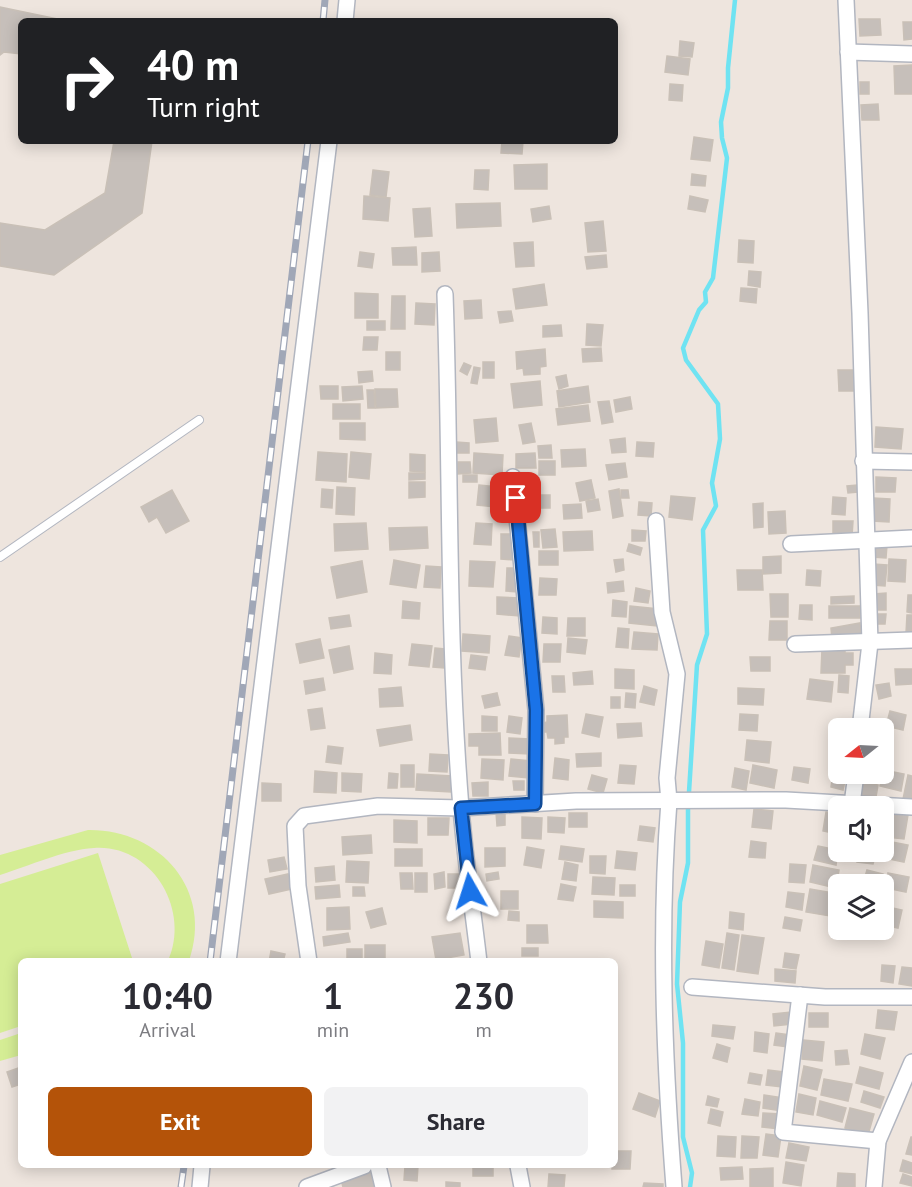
<!DOCTYPE html>
<style>
:root{--surface:#fff;--page:#f2f2f3;--text:#2b2b33;--muted:#7c7c81;--accent:#b45309}
body{margin:0;font-family:"PT Sans",sans-serif;background:var(--page);color:var(--text);height:100vh;display:flex;flex-direction:column;font-size:22px;white-space:nowrap}
*{box-sizing:border-box;margin:0}
p{font-size:20px;color:var(--muted)}
.icon{flex:none;width:33px;height:33px;fill:none;stroke:currentColor;stroke-width:2;stroke-linecap:round;stroke-linejoin:round}
.map{position:relative;flex:1;overflow:hidden}
.details{position:absolute;left:18px;top:958px;width:600px;height:210px;display:flex;flex-direction:column;background:var(--surface);border-radius:9px;box-shadow:0 3px 15px #0003}
.details>*{flex:none}
.banner{position:absolute;left:18px;top:18px;width:600px;height:126px;border-radius:9px;box-shadow:0 3px 15px #0003;background:#202124;color:#fff;overflow:hidden}
.needle{width:39px;rotate:252deg}
.buttons{position:absolute;left:828px;top:718px;display:grid;gap:12px}
.buttons a{display:grid;place-items:center;width:66px;height:66px;border-radius:9px;background:var(--surface);box-shadow:0 3px 15px #0003;font-size:30px}
.pin{position:absolute;display:grid;place-items:center;width:51px;height:51px;color:#fff;margin:-26px;border-radius:12px;box-shadow:0 3px 9px #0006}
.me{position:absolute;width:66px;margin:-33px;rotate:354deg;stroke-linejoin:round;filter:drop-shadow(0 0 4px #0008)}
.turn{display:flex;align-items:center;gap:21px;height:126px;padding:0 30px;font-size:27px}
.turn .icon{width:78px;height:78px;stroke-width:2.5}
.turn b{display:block;font-size:42px;line-height:51px}
.eta{display:flex;justify-content:space-evenly;align-items:center;height:102px;text-align:center}
.eta b{font-size:36px;font-weight:700;line-height:42px}
.primary-button{display:flex;gap:12px;margin-top:auto;padding:12px 30px}
.primary-button a{flex:1;height:69px;border-radius:9px;background:var(--accent);color:#fff;font-size:24px;font-weight:700;line-height:69px;text-align:center}
.primary-button a+a{background:var(--page);color:var(--text)}
.map>svg:first-child{display:block}
.pitch{fill:#d5ed95}
.lines{fill:none;stroke-linecap:round;stroke-linejoin:round}
.stream{stroke:#6fe3f2;stroke-width:4.5}
.building{fill:#c6bfba;stroke:#c9c0b7;stroke-width:1.5}
.lane-casing{stroke:#b2b6c0;stroke-width:10}
.street-casing{stroke:#b2b6c0;stroke-width:18}
.lane{stroke:#fff;stroke-width:8}
.street{stroke:#fff;stroke-width:15}
.rail-casing{stroke:#a0a7b7;stroke-width:7}
.rail{stroke:#fff;stroke-width:4.5;stroke-dasharray:14;stroke-linecap:butt}
.route-casing{stroke:#114b97;stroke-width:15}
.route{stroke:#1a73e8;stroke-width:10}
</style>
<div class="map">
<svg width="912" height="1187" viewBox="0 0 912 1187">
<rect width="100%" height="100%" fill="#eee5de"/>
<g class="pitch">
<path d="M88,830C160,829 214,890 189,961H168C191,911 153,844 94,848C63,850 29,866 0,875V855Z"/>
<path d="M98,853L133,961L21,962V1026L0,1033V884Z"/>
<path d="M21,1033V1055L0,1061V1040Z"/>
</g>
<g class="lines">
<g class="stream">
<path d="M689,792L697,665L707,634L703,530L716,506L712,483L720,439L718,404L686,360L683,348L699,310L706,302L705,292L713,278L727,158L722,138L721,122L728,88V68L735,0"/>
<path d="M688,808V863L680,902L677,984L683,1043V1137L692,1173L690,1187"/>
</g>
</g>
<g class="building">
<path d="M0,7L67,21H21V54L4,52L0,55Z"/>
<path d="M859,19H880L881,35L860,36Z"/>
<path d="M903,22H912V39L904,40Z"/>
<path d="M680,41L694,43L692,57L679,56Z"/>
<path d="M667,56L690,59L688,75L665,72Z"/>
<path d="M912,65V94H895L894,66Z"/>
<rect x="860" y="82" width="9" height="12"/>
<path d="M670,84L683,85L682,101L669,100Z"/>
<path d="M878,104L879,120H862L861,105Z"/>
<path d="M694,137L713,140L710,161L691,159Z"/>
<path d="M114,141H152L142,213L54,275L0,266V223L45,230L105,193Z"/>
<path d="M502,141H523L522,154L501,153Z"/>
<path d="M547,164V189H515L514,165Z"/>
<path d="M373,170L389,172L386,197L370,195Z"/>
<path d="M475,170H489L488,190L474,189Z"/>
<path d="M692,174L706,176L705,186L691,185Z"/>
<path d="M364,196L390,198L388,221L363,219Z"/>
<path d="M690,196L708,200L705,212L688,209Z"/>
<path d="M500,203L501,226L457,228L456,204Z"/>
<path d="M549,206L551,219L533,222L531,209Z"/>
<path d="M430,208L432,236L415,237L413,209Z"/>
<path d="M603,221L606,251L588,252L585,223Z"/>
<path d="M739,240L754,241L753,263L738,262Z"/>
<path d="M533,242L534,266L516,267L514,243Z"/>
<path d="M416,247L417,265H393L392,248Z"/>
<path d="M360,252L374,254L372,268L358,266Z"/>
<path d="M439,252L440,271L422,272V253Z"/>
<path d="M606,255L607,267L587,269L585,257Z"/>
<path d="M749,271L761,272L760,287L748,285Z"/>
<path d="M544,284L547,305L516,309L513,289Z"/>
<path d="M741,288L757,289L756,303L740,301Z"/>
<path d="M355,293L378,294V318H355Z"/>
<path d="M392,296H405V329H391Z"/>
<path d="M481,300L482,318L465,319L464,301Z"/>
<path d="M416,303L435,304L434,325L415,324Z"/>
<path d="M511,311L513,321L500,323L498,312Z"/>
<rect x="367" y="321" width="18" height="9"/>
<path d="M587,324L603,325L601,346L586,345Z"/>
<path d="M561,325L562,336L543,337V326Z"/>
<path d="M364,337H378L377,350H363Z"/>
<path d="M601,348L602,361L583,362L582,349Z"/>
<path d="M545,349L546,366L540,367V374L524,375L523,368L517,369L516,352Z"/>
<rect x="386" y="352" width="14" height="18"/>
<rect x="483" y="362" width="11" height="16"/>
<path d="M464,363L471,366L467,375L460,371Z"/>
<path d="M474,367L480,368L477,384L471,383Z"/>
<path d="M838,370H853L854,391H839Z"/>
<path d="M372,371L373,381L359,383L358,372Z"/>
<path d="M566,375L568,386L559,389L556,377Z"/>
<path d="M540,381L542,405L514,408L511,384Z"/>
<path d="M320,386H338V399H321Z"/>
<path d="M362,386L363,399L343,401L342,387Z"/>
<path d="M588,386L590,402L559,407L557,391Z"/>
<path d="M375,389H397L398,407L376,408Z"/>
<path d="M367,390H374L375,408H368Z"/>
<path d="M630,397L632,409L616,412L614,400Z"/>
<path d="M609,401L613,422L602,424L598,402Z"/>
<rect x="333" y="404" width="27" height="15"/>
<path d="M588,405L590,421L558,425L556,409Z"/>
<path d="M496,418L498,441L476,443L474,420Z"/>
<path d="M340,423H365V440L340,439Z"/>
<path d="M531,423L535,442L523,444L519,425Z"/>
<path d="M876,427L903,429L901,449L875,447Z"/>
<path d="M625,438L626,452L612,453L610,440Z"/>
<path d="M456,442L469,443V453H456Z"/>
<path d="M637,442L654,443L653,457L636,456Z"/>
<path d="M551,445L552,458H539L538,446Z"/>
<path d="M585,449L586,466L562,467L561,450Z"/>
<path d="M318,452L347,454L346,482L316,480Z"/>
<path d="M351,452L371,454L369,479L349,477Z"/>
<path d="M474,453L503,455L502,475L473,473Z"/>
<path d="M535,453L536,468H516V454Z"/>
<path d="M410,454L425,455V472L410,471Z"/>
<rect x="539" y="461" width="16" height="14"/>
<path d="M458,462H470L471,473L458,474Z"/>
<path d="M625,463L627,477L609,480L606,465Z"/>
<path d="M409,473H425V479L409,480Z"/>
<rect x="463" y="475" width="14" height="7"/>
<path d="M876,477L896,478L895,492H876Z"/>
<path d="M591,480L595,498L580,501L576,483Z"/>
<path d="M409,482H425V497L409,498Z"/>
<path d="M479,485L498,487L496,507L477,505Z"/>
<path d="M857,485L858,492L848,493L847,486Z"/>
<path d="M337,487L355,488L354,515L336,514Z"/>
<path d="M532,487L533,498L522,499L521,488Z"/>
<path d="M322,489L333,490L332,508L321,507Z"/>
<path d="M619,489L623,516L613,518L609,491Z"/>
<path d="M172,490L189,521L166,533L157,517L149,522L141,507Z"/>
<path d="M621,490H628L629,498H621Z"/>
<rect x="534" y="495" width="16" height="13"/>
<path d="M671,496L695,498L692,520L669,517Z"/>
<path d="M833,497L846,498L845,515L832,514Z"/>
<path d="M873,498L890,499L889,522L872,521Z"/>
<path d="M598,499L600,510L588,512L586,501Z"/>
<path d="M639,502L652,503L651,516L638,515Z"/>
<path d="M763,503V527L754,528L753,504Z"/>
<path d="M581,504L582,518L564,519L563,505Z"/>
<path d="M785,511L786,533L769,534L768,512Z"/>
<path d="M833,521H853L852,536H833Z"/>
<path d="M366,523L368,549L335,551L334,524Z"/>
<path d="M476,523L492,524L491,545L474,544Z"/>
<path d="M427,527L428,548L390,550L389,528Z"/>
<path d="M555,529L557,547L543,548L541,530Z"/>
<path d="M632,530L646,531L645,541H632Z"/>
<path d="M592,531L593,550L564,551L563,532Z"/>
<path d="M533,532H539V547H534Z"/>
<path d="M501,534H515L514,560L501,559Z"/>
<path d="M629,544L642,548L640,555L627,551Z"/>
<path d="M872,544L887,545L886,558L872,557Z"/>
<rect x="539" y="551" width="19" height="14"/>
<path d="M781,556V573L763,574V557Z"/>
<path d="M623,559L624,570L616,572L614,560Z"/>
<path d="M889,559L906,560L905,582L888,581Z"/>
<path d="M394,560L420,565L416,588L390,584Z"/>
<path d="M362,561L367,592L337,598L331,567Z"/>
<path d="M470,561L495,562L493,587L469,586Z"/>
<path d="M873,564L887,565L885,586L872,585Z"/>
<path d="M426,566L441,567L440,588L424,587Z"/>
<path d="M507,568H519L518,592L506,591Z"/>
<path d="M737,570H762L763,590H738Z"/>
<path d="M807,570L821,571L820,586L806,585Z"/>
<path d="M540,578L557,579L556,595H539Z"/>
<path d="M623,581L624,591L608,593L607,583Z"/>
<path d="M636,588L650,591L648,603L634,601Z"/>
<path d="M886,593V610H875L874,594Z"/>
<path d="M770,594H788V617H771Z"/>
<path d="M908,595H912V613L907,612Z"/>
<path d="M854,596V603L831,604V597Z"/>
<path d="M497,597L521,598L520,616L497,614Z"/>
<path d="M613,600L627,602L626,617L612,616Z"/>
<path d="M403,601L420,603L419,619L402,618Z"/>
<path d="M800,605H812V620L799,619Z"/>
<path d="M630,606L659,609L657,626L629,623Z"/>
<rect x="829" y="606" width="31" height="12"/>
<path d="M874,614H886L885,624H873Z"/>
<path d="M349,615L351,626L331,629L329,618Z"/>
<path d="M907,615H912V634L906,633Z"/>
<path d="M543,617L557,618V634L542,633Z"/>
<path d="M568,618H585V636H567Z"/>
<path d="M770,621H787V640H769Z"/>
<path d="M860,623L861,634L832,639L831,628Z"/>
<path d="M618,628L629,629L628,648L616,647Z"/>
<path d="M634,632L658,634L657,650L632,649Z"/>
<path d="M463,634L490,636L489,653L462,651Z"/>
<path d="M509,636L522,638L519,657L505,655Z"/>
<path d="M568,638L587,640L585,654L567,652Z"/>
<path d="M320,639L324,658L300,663L296,644Z"/>
<path d="M412,644L432,646L429,667L409,665Z"/>
<path d="M544,644H561L560,662H543Z"/>
<path d="M349,646L353,669L334,673L329,650Z"/>
<path d="M435,648L445,649L444,668L433,667Z"/>
<path d="M822,649L845,650V653H853V665H845V673H821Z"/>
<path d="M375,653L392,655L391,674L374,673Z"/>
<path d="M471,655L487,657L485,670L469,668Z"/>
<path d="M750,657H770V671H751Z"/>
<path d="M615,669L634,670V689L615,688Z"/>
<path d="M895,669H912V684L896,685Z"/>
<path d="M592,671L593,684L574,685L573,673Z"/>
<path d="M839,675L849,676L848,693L838,692Z"/>
<path d="M552,676H564L565,692H553Z"/>
<path d="M323,678L325,690L306,694L304,681Z"/>
<path d="M810,679L833,682L831,702L807,699Z"/>
<path d="M889,683L891,696L879,699L876,685Z"/>
<path d="M644,686L657,690L654,705L640,702Z"/>
<path d="M401,687L403,706L380,707L379,689Z"/>
<path d="M738,688L764,689L763,705L738,704Z"/>
<path d="M497,693L500,705L485,708L482,696Z"/>
<path d="M626,693L636,694L635,708L625,707Z"/>
<rect x="611" y="697" width="9" height="11"/>
<path d="M322,708L325,728L311,730L308,710Z"/>
<path d="M890,711L906,715L903,730L886,726Z"/>
<path d="M586,714L603,717L599,737L582,733Z"/>
<path d="M740,714L758,715L757,731L739,730Z"/>
<path d="M567,715L568,737H564V743L555,744V738H548L547,732H543V723L547,722V716Z"/>
<path d="M482,716L497,717V731H482Z"/>
<path d="M509,716L522,718L520,734L507,732Z"/>
<path d="M641,723L642,736L618,738L617,724Z"/>
<path d="M410,725L412,740L380,746L377,730Z"/>
<path d="M836,729H838V748H833Z"/>
<path d="M500,733L501,755H479V746H469V734Z"/>
<path d="M509,738L530,739V754L509,753Z"/>
<path d="M747,740L771,742L769,763L745,760Z"/>
<path d="M328,746L343,748L341,764L326,762Z"/>
<path d="M601,753V766L577,767L576,754Z"/>
<path d="M430,754L448,755L447,772L429,771Z"/>
<path d="M555,758L569,760L568,780L553,778Z"/>
<path d="M482,759L504,760L503,780L481,778Z"/>
<path d="M511,759L531,761L529,778L509,776Z"/>
<rect x="401" y="765" width="13" height="22"/>
<path d="M620,765L636,766L634,784L618,783Z"/>
<path d="M753,765L777,770L774,788L750,783Z"/>
<path d="M794,767L810,769L808,783L792,780Z"/>
<path d="M735,768L749,771L746,790L732,787Z"/>
<path d="M884,770L904,774L901,791L880,786Z"/>
<path d="M315,771L337,773L336,793L314,792Z"/>
<path d="M342,773L362,774L361,792L342,791Z"/>
<path d="M389,773L398,774L397,788H388Z"/>
<path d="M417,774L452,776L451,792L416,790Z"/>
<path d="M833,774L846,776L843,790L831,787Z"/>
<path d="M592,775L607,779L603,793L588,789Z"/>
<path d="M908,775L912,776V800L903,799Z"/>
<path d="M513,781H524V790H514Z"/>
<path d="M488,782V796H473L472,783Z"/>
<path d="M863,782L878,785L876,797L861,795Z"/>
<path d="M262,783L281,784V801H262Z"/>
<path d="M754,809L773,811L771,829L752,827Z"/>
<path d="M496,812H505V825L497,826Z"/>
<path d="M826,812L838,814V834L823,831Z"/>
<rect x="569" y="813" width="18" height="14"/>
<path d="M891,813L908,815L904,839L887,837Z"/>
<path d="M522,817L542,818L541,839L522,838Z"/>
<path d="M548,817L565,818L564,833L548,832Z"/>
<path d="M428,818H449L448,835H428Z"/>
<path d="M394,820L417,821V843L394,842Z"/>
<path d="M640,826L655,828L653,842L638,840Z"/>
<path d="M371,835L372,853L343,855L342,837Z"/>
<path d="M751,841L766,843L765,858L749,857Z"/>
<path d="M887,841L908,845L904,862L884,858Z"/>
<path d="M561,846L584,849L582,862L559,859Z"/>
<path d="M818,846L838,850L836,865L814,860Z"/>
<path d="M527,847L544,850L541,868L524,865Z"/>
<path d="M485,848H505V866L485,867Z"/>
<rect x="395" y="849" width="27" height="17"/>
<path d="M617,851L637,853L635,870L615,868Z"/>
<path d="M858,852H876L873,864L857,862Z"/>
<path d="M590,856H606L605,874L590,873Z"/>
<path d="M284,857L287,869L270,872L268,860Z"/>
<path d="M347,861L369,862L368,883L346,882Z"/>
<path d="M565,862L578,865L576,881L562,879Z"/>
<path d="M790,864L806,865L804,883L789,882Z"/>
<path d="M813,865L839,870L836,888L810,882Z"/>
<path d="M334,866L335,880L316,882L315,868Z"/>
<path d="M867,870L883,874L880,885L863,883Z"/>
<path d="M444,872L445,887L435,889L434,874Z"/>
<path d="M498,872L499,879L487,881L486,874Z"/>
<path d="M400,873H412L413,889H401Z"/>
<rect x="415" y="873" width="12" height="19"/>
<path d="M888,873L909,877L906,892L886,888Z"/>
<path d="M288,874L292,889L269,894L265,879Z"/>
<path d="M448,874H462L463,888H448Z"/>
<path d="M593,877L615,878L614,895L592,894Z"/>
<path d="M561,884L576,887L573,901L558,899Z"/>
<path d="M339,885L340,897L316,899L315,887Z"/>
<rect x="620" y="885" width="15" height="11"/>
<path d="M353,887H364L365,896H353Z"/>
<path d="M810,889L834,893L830,916L806,912Z"/>
<rect x="501" y="891" width="17" height="18"/>
<path d="M788,892L804,894L802,910L786,907Z"/>
<path d="M594,901L623,902V918L594,917Z"/>
<path d="M349,907L350,929L327,930V908Z"/>
<path d="M888,907L902,910L898,928L884,925Z"/>
<path d="M382,908L386,924L371,928L366,912Z"/>
<path d="M509,911L519,912V921L508,920Z"/>
<path d="M730,912L744,914L743,930L729,928Z"/>
<path d="M785,917L802,920L800,931L783,928Z"/>
<path d="M527,925H547L548,943H527Z"/>
<path d="M348,933L350,942L324,946L323,937Z"/>
<path d="M460,933L464,955L436,960L432,937Z"/>
<path d="M727,933L739,935L734,970L722,968Z"/>
<path d="M742,935L764,938L758,974L737,971Z"/>
<path d="M706,941L723,944L719,968L702,965Z"/>
<rect x="365" y="945" width="20" height="17"/>
<rect x="522" y="948" width="16" height="8"/>
<rect x="347" y="949" width="15" height="13"/>
<path d="M271,951L285,954L283,962H269Z"/>
<path d="M785,953L799,955L796,969L783,967Z"/>
<path d="M882,965L895,966L893,983L881,981Z"/>
<path d="M902,967L912,968V986L899,984Z"/>
<path d="M775,969L796,971L795,983L775,981Z"/>
<path d="M878,1010L897,1012L894,1030L876,1028Z"/>
<path d="M791,1012L792,1024L774,1026L773,1014Z"/>
<rect x="809" y="1013" width="19" height="14"/>
<path d="M713,1025L735,1027L733,1039L712,1036Z"/>
<path d="M755,1032L769,1034L767,1053L754,1051Z"/>
<path d="M776,1033L790,1035L788,1047L774,1045Z"/>
<path d="M865,1034L885,1038L880,1059L861,1054Z"/>
<path d="M803,1040L824,1042L822,1061L802,1059Z"/>
<path d="M717,1044L730,1048L727,1062L713,1058Z"/>
<path d="M847,1050L849,1064L836,1065L835,1051Z"/>
<path d="M804,1066L822,1070L817,1090L800,1086Z"/>
<path d="M21,1067V1084L12,1087L7,1072Z"/>
<path d="M860,1067L883,1073L879,1089L856,1083Z"/>
<path d="M768,1070L784,1072L782,1087L766,1085Z"/>
<path d="M750,1073L762,1075L760,1085L748,1083Z"/>
<path d="M824,1079L852,1084L848,1101L821,1095Z"/>
<path d="M864,1091L884,1097L880,1108L861,1102Z"/>
<path d="M639,1093L660,1101L655,1117L633,1109Z"/>
<path d="M799,1094L816,1098L813,1115L796,1112Z"/>
<path d="M764,1095L783,1098L782,1111L763,1108Z"/>
<path d="M708,1096L719,1099L717,1107L706,1105Z"/>
<path d="M745,1099L760,1102L758,1116L742,1114Z"/>
<path d="M820,1101L846,1108L842,1122L817,1115Z"/>
<path d="M850,1108L874,1114L868,1135L845,1128Z"/>
<path d="M711,1109L723,1112L720,1126L708,1123Z"/>
<path d="M763,1113L781,1114L779,1129L762,1127Z"/>
<path d="M766,1134L781,1136L778,1157L763,1155Z"/>
<path d="M718,1136L736,1137L735,1157L717,1156Z"/>
<path d="M742,1136L759,1137L757,1158H741Z"/>
<path d="M911,1137H912V1155L906,1154Z"/>
<path d="M789,1143L809,1147L806,1161L786,1158Z"/>
<path d="M615,1151H631L630,1169H612V1166H615Z"/>
<path d="M903,1160L912,1163V1174L900,1171Z"/>
<path d="M786,1162L804,1165L801,1186L783,1183Z"/>
<path d="M405,1166H418L417,1181L404,1180Z"/>
<rect x="473" y="1166" width="20" height="10"/>
<path d="M742,1167L743,1179L721,1180L720,1168Z"/>
<path d="M773,1168V1187H750V1169Z"/>
<path d="M372,1171L377,1187H343L341,1180Z"/>
<path d="M838,1173L855,1174V1187H837Z"/>
<path d="M549,1174L565,1175L564,1187H548Z"/>
<path d="M903,1174L912,1177V1186L900,1183Z"/>
<path d="M446,1182L460,1183V1187H446Z"/>
<path d="M644,1183L663,1184V1187H643Z"/>
</g>
<g class="lines">
<g class="lane-casing">
<path id="lane" d="M0,557L199,420"/>
</g>
<g class="street-casing">
<g id="street">
<path d="M846,0L860,313L870,643L860,729"/>
<path d="M345,21L347,0"/>
<path d="M848,52L912,54"/>
<path d="M445,294C451,465 447,637 461,808C465,859 473,910 479,962"/>
<path d="M863,461L912,462"/>
<path d="M513,477L536,710L535,804"/>
<path d="M656,521L662,612L677,674L667,778L669,801C659,930 664,1058 674,1187"/>
<path d="M791,544L912,538"/>
<path d="M795,644L912,640"/>
<path d="M852,804L856,774"/>
<path d="M228,962L329,141"/>
<path d="M309,962L298,886L295,826L304,816L378,806L461,808L576,801L786,800L912,807"/>
<path d="M692,987L825,997H912"/>
<path d="M800,995L783,1132L878,1141"/>
<path d="M378,1166L383,1187"/>
<path d="M518,1166L522,1187"/>
<path d="M200,1187L202,1166"/>
<path d="M307,1187L364,1166"/>
<path d="M874,1187L878,1141L912,1062"/>
</g>
</g>
<use href="#lane" class="lane"/>
<use href="#street" class="street"/>
<g class="rail-casing">
<g id="rail">
<path d="M323,21L325,0"/>
<path d="M210,962L308,141"/>
<path d="M181,1187L184,1166"/>
</g>
</g>
<use href="#rail" class="rail"/>
</g>
<g class="lines">
<g class="route-casing">
<path id="route" d="M470,891L461,808L535,804L536,710L516,498"/>
</g>
<use href="#route" class="route"/>
</g>
</svg>
<div class="buttons">
<a><svg class="needle" viewBox="-14 -14 28 28"><path d="M0-13l5 13h-10z" fill="#e53935"/><path d="M0 13l5-13h-10z" fill="#7c7c81"/></svg></a>
<a><svg class="icon" aria-label="sound" viewBox="0 0 24 24"><path d="M4 9h4l5-4v14l-5-4H4zM17 9q2 3 0 6"/></svg></a>
<a><svg class="icon" aria-label="layers" viewBox="0 0 24 24"><path d="M12 4l9 5-9 5-9-5zM3 14l9 5 9-5"/></svg></a>
</div>
<div class="pin" style="left:516px;top:498px;background:#d93025"><svg class="icon" aria-label="arrive" viewBox="0 0 24 24"><path d="M6 21V4h12l-3 4 3 4H6"/></svg></div>
<svg class="me" style="left:470px;top:891px" viewBox="-20 -20 40 40"><path d="M0-17L14 15 0 8-14 15z" fill="#1a73e8" stroke="#fff" stroke-width="4"/></svg>
<div class="banner">
<div class="turn"><svg class="icon" aria-label="right" viewBox="0 0 24 24"><path d="M7 20v-9h11M14 6l5 5-5 5"/></svg><div><b>40 m</b>Turn right</div></div>
</div>
<section class="details">
<div class="eta">
<div><b>10:40</b><p>Arrival</p></div>
<div><b>1</b><p>min</p></div>
<div><b>230</b><p>m</p></div>
</div>
<div class="primary-button"><a>Exit</a><a>Share</a></div>
</section>
</div>
